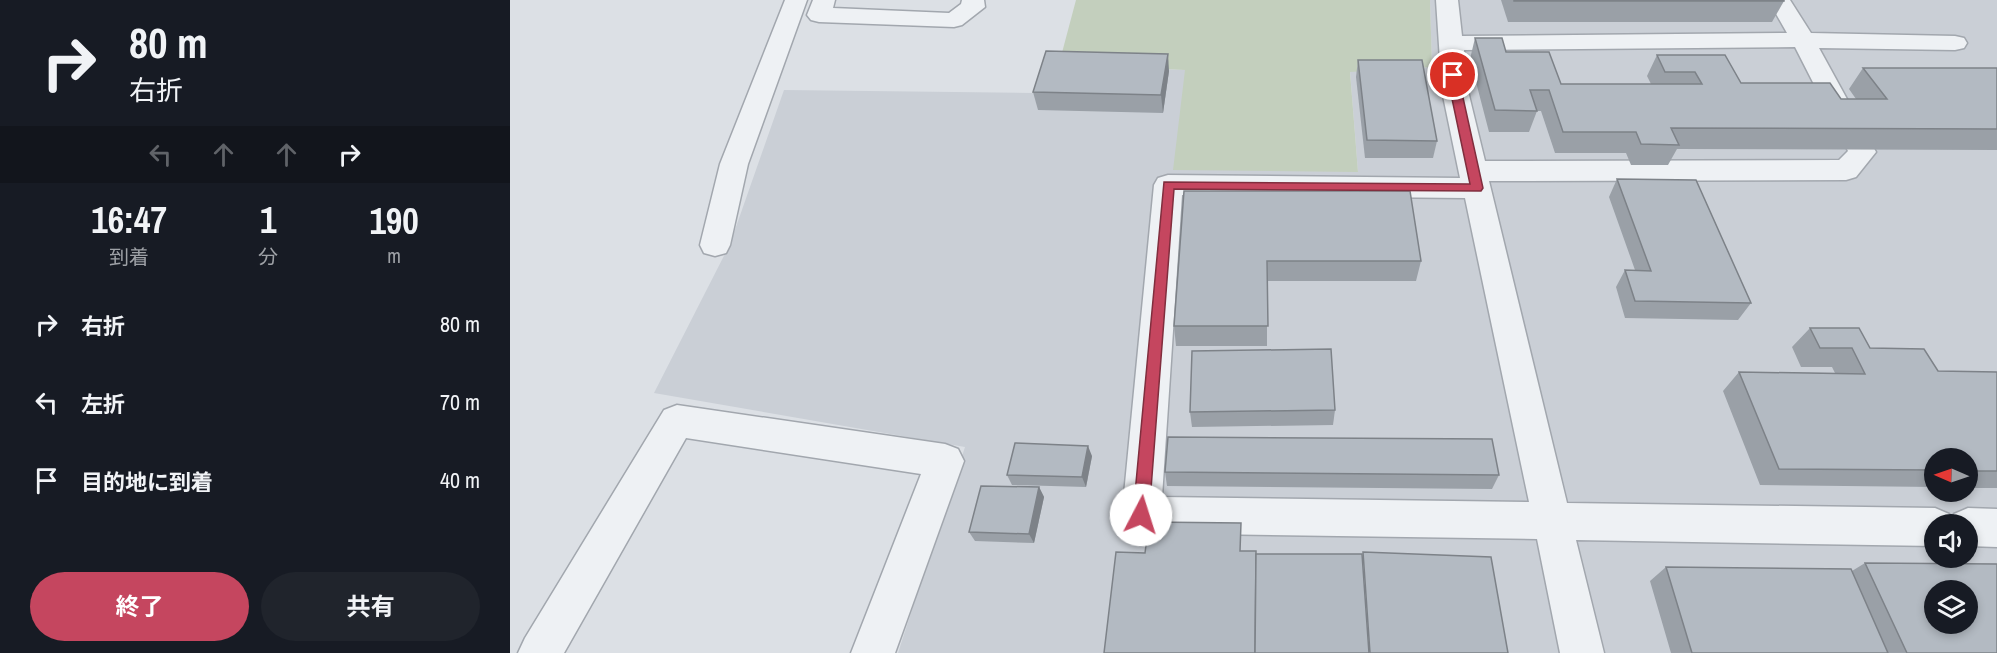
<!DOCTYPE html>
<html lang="ja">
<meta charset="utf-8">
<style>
:root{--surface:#171b24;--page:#20242c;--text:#f1f3f6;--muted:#9ea1a6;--accent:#c5465f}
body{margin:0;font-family:"Archivo Narrow","Noto Sans JP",sans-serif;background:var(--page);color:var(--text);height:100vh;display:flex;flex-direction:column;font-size:22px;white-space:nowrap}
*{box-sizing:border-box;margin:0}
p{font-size:20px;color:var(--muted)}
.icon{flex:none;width:33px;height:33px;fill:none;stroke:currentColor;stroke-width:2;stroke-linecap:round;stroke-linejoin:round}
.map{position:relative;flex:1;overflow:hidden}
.side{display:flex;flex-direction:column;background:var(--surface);width:510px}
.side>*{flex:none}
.hud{background:#171b24;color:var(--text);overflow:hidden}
.needle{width:39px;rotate:272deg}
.controls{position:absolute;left:1414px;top:448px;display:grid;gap:12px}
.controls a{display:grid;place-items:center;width:54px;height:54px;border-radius:50%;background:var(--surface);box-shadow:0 3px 9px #0003;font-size:30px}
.pin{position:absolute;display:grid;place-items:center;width:51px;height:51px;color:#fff;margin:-26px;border:3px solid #fff;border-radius:50%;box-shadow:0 2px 6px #0007}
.me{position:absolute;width:66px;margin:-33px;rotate:5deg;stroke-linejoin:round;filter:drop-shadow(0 0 4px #0008)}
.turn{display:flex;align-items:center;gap:21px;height:126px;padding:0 30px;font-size:27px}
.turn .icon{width:78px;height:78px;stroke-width:2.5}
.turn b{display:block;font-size:42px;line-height:51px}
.lanes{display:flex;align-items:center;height:57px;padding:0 30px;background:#0003;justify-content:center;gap:30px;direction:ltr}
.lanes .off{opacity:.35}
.eta{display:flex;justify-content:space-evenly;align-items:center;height:102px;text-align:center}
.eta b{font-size:36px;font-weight:700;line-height:42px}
.primary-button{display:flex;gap:12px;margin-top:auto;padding:12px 30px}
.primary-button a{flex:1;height:69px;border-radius:36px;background:var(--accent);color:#fff;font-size:24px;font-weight:700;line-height:69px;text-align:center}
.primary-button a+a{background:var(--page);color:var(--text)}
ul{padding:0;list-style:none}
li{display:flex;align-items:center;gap:18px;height:78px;padding:0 30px}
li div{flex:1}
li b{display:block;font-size:22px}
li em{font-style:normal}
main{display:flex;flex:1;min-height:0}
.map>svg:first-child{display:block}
.built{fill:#cacfd6;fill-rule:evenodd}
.green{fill:#c3cfbd}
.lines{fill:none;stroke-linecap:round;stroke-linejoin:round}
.minor-casing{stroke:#a2a7ae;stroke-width:3}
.minor{fill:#eef1f4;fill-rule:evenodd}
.wall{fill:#9aa0a7}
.shaded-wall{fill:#7d8288}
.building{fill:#b3bac2;stroke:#7d8288;stroke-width:1.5;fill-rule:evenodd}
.route{fill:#c5465f;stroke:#802e3e;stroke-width:1.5}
</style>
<main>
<section class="side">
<div class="hud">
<div class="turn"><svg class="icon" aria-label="right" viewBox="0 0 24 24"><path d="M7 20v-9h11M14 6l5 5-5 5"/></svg><div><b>80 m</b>右折</div></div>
<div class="lanes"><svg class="icon off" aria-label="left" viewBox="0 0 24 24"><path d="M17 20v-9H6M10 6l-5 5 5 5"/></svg><svg class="icon off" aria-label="ahead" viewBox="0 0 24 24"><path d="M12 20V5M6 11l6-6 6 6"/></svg><svg class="icon off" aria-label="ahead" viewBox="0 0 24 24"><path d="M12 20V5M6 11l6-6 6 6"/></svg><svg class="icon" aria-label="right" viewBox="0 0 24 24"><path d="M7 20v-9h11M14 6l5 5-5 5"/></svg></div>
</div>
<div class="eta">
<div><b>16:47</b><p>到着</p></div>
<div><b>1</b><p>分</p></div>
<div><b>190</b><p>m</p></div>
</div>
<ul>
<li><svg class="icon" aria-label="right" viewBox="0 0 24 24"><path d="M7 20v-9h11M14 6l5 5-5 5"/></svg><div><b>右折</b></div><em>80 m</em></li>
<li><svg class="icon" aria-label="left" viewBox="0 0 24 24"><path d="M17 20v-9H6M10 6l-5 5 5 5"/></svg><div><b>左折</b></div><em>70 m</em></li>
<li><svg class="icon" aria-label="arrive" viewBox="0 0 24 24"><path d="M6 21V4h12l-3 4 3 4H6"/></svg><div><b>目的地に到着</b></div><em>40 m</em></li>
</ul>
<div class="primary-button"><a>終了</a><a>共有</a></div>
</section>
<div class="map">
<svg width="1487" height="653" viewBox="0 0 1487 653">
<rect width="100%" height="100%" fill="#dce0e5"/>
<path class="built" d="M920,0H1487V653H388L455,447L144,393L220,244L274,90L523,93L538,65L675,70L848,172L840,71L922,67ZM1425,459H1458V492H1425ZM1425,525H1458V558H1425ZM1425,591H1458V624H1425Z"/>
<path class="green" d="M566,0H920L922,67L840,72L848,172L663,170L675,70L549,64Z"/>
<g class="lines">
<g class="minor-casing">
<g id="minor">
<path d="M275,0H297L238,164L220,245L216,253L205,256L194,253L190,245L210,164Z"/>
<path d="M303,0H325L323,8L439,13L451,4L452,0H474L475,7L452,25L444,27L309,22L301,20L297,15Z"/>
<path d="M926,0H948L952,36L1277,33L1258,0H1280L1301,33L1445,36L1454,38L1457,43L1454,48L1445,50L1309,48L1366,152L1346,177L1336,180L979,181L1057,503L1425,508L1439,514L1442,520L1444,514L1458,508L1487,509V547L1458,546V525H1425V546L1066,540L1094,653H1050L1027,539L631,533L617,528L612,515L644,185L648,178L658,175L950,178L932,91ZM1285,47L1338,151L1329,160L975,161L958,91L954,50ZM672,195L955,198L1019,502L652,497Z"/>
<path d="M167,405L435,444L448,449L454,461L385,653H341L411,474L176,438L54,653H8L15,638L154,410Z"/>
</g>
</g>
<use href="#minor" class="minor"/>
</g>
<g class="wall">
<path d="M991,0H1274V1L1262,22H998Z"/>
<path d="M965,38L996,52L1051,84H1141L1137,76L1147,55L1231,83L1331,99H1346L1339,89L1353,68H1487V150L1167,149L1158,165H1121L1116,153H1045L1031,111H1027L1019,132H979L960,59Z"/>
<path d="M848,60L927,141L923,158H855L846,77Z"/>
<path d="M659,71L653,113L528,110L523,92Z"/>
<path d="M1107,179L1241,303L1228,320L1115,318L1106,287L1115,270H1125L1099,197Z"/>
<path d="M674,191L911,261L906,281H757V346H666L664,326Z"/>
<path d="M1300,328L1428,371L1487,372V488H1458V459H1425V487L1250,485L1213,391L1229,372L1325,373L1322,367H1291L1282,347Z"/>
<path d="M825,410L823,425L682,427L680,412Z"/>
<path d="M582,456L576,487L502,485L497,475Z"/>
<path d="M655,472L989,475L982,489L657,486Z"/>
<path d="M529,487L534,497L524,543L465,541L459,532Z"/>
<path d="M1355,563L1487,653H1161L1140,581L1156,567L1342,571Z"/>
</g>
<g class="shaded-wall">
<path d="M658,54L659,71L653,113L651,95Z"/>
<path d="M578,446L582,456L576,487L572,477Z"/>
<path d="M529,487L534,497L524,543L519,534Z"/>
</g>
<g class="building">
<rect x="1004" y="0" width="270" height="1"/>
<path d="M965,38H992L996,52H1039L1051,84H1192L1185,72H1155L1147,55H1215L1231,83H1320L1331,99H1377L1353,68H1487V129L1161,128L1169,145L1131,144L1126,132H1053L1039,90H1020L1027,111L985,110Z"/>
<path d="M536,51L658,54L651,95L523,92Z"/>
<path d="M848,60H912L927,141L857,140Z"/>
<path d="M1107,179L1186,180L1241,303L1125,301L1115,270L1141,271Z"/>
<path d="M674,191H900L911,261H757L758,326H664Z"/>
<path d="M1300,328H1349L1360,348L1414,349L1428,371L1487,372V471H1458V459H1425V470L1269,469L1229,372L1355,374L1342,348H1310Z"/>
<path d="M821,349L825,410L680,412L682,351Z"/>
<path d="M658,437L982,439L989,475L655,472Z"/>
<path d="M505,443L578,446L572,477L497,475Z"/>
<path d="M471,486L529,487L519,534L459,532Z"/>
<path d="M639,522L731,523L730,551H746L745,653H594L606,552L635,553Z"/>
<path d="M853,552L981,557L998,653H860Z"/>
<path d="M746,554H852L859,653H745Z"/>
<path d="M1355,563L1487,564V653H1397ZM1425,591H1458V624H1425Z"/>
<path d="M1156,567L1341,569L1378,653H1182Z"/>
</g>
<path class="route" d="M943,71L948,75L973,188L971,191L664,189L639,515L636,520L631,522L625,520L623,515L654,182L960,184L937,75Z"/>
</svg>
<div class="controls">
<a><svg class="needle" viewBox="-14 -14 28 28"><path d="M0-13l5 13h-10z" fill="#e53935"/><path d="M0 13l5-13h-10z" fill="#9ea1a6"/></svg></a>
<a><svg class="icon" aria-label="sound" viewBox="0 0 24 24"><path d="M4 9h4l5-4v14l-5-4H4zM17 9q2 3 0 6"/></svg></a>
<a><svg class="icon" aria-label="layers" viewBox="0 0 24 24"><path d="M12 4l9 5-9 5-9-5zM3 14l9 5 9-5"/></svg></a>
</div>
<div class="pin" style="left:943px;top:75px;background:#d93025"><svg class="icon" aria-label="arrive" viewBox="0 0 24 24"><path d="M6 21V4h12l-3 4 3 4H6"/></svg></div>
<svg class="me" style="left:631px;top:515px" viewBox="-20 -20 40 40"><circle r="19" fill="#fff"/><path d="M0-13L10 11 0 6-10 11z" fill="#c5465f"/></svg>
</div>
</main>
